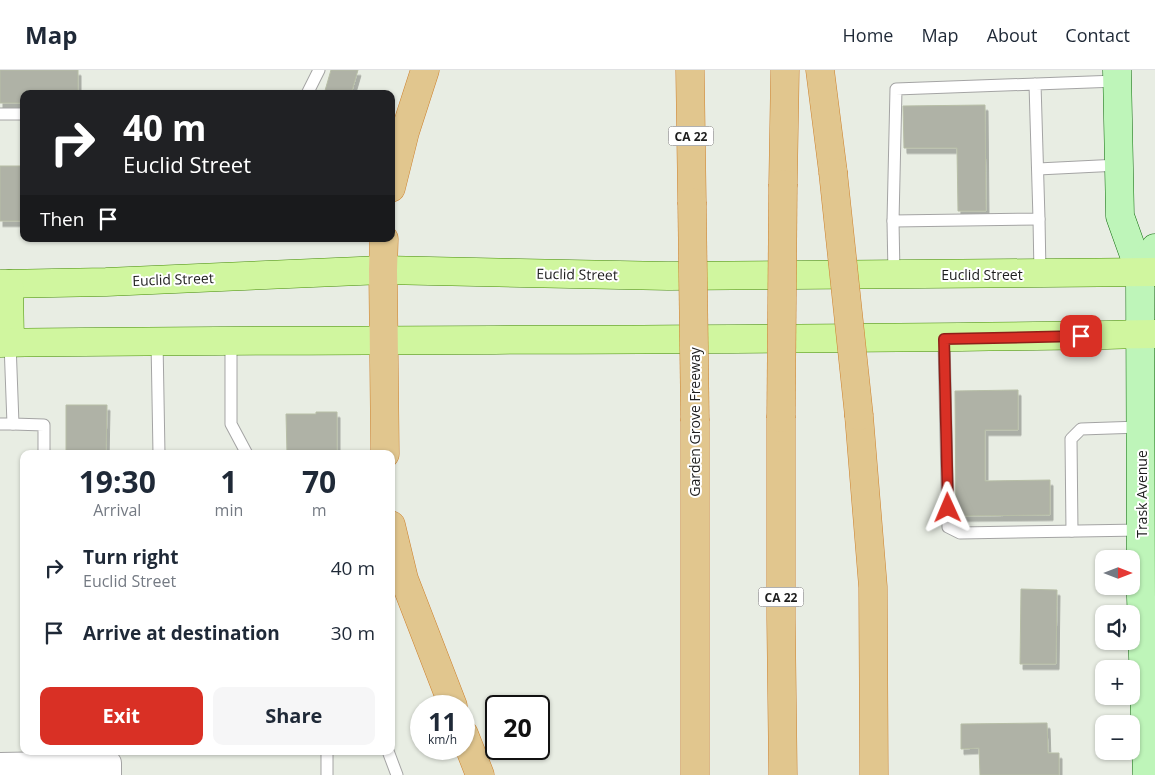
<!DOCTYPE html>
<meta charset="utf-8">
<style>
:root{--surface:#fff;--page:#f6f6f7;--text:#1f2937;--muted:#747a83;--line:#e0e1e3;--accent:#d93025}
body{margin:0;font-family:"Open Sans",sans-serif;background:var(--page);color:var(--text);height:100vh;display:flex;flex-direction:column;font-size:19px;white-space:nowrap}
*{box-sizing:border-box;margin:0}
p{font-size:16px;color:var(--muted)}
.icon{flex:none;width:28px;height:28px;fill:none;stroke:currentColor;stroke-width:2;stroke-linecap:round;stroke-linejoin:round}
.map{position:relative;flex:1;overflow:hidden}
.sheet{position:absolute;left:20px;top:380px;width:375px;height:305px;display:flex;flex-direction:column;background:var(--surface);border-radius:10px;box-shadow:0 1px 4px #0004}
.sheet>*{flex:none}
.top-card{position:absolute;left:20px;top:20px;width:375px;height:152px;border-radius:10px;box-shadow:0 1px 4px #0004;background:#202124;color:#fff;overflow:hidden}
.needle{width:32px;rotate:90deg}
.fabs{position:absolute;left:1095px;top:480px;display:grid;gap:10px}
.fabs a{display:grid;place-items:center;width:45px;height:45px;border-radius:10px;background:var(--surface);box-shadow:0 1px 4px #0004;font-size:25px}
.speed{position:absolute;left:410px;top:625px;display:flex;gap:10px;font-size:25px;font-weight:700;text-align:center}
.speed>*{display:grid;place-content:center;width:65px;height:65px;border-radius:50%;background:var(--surface);box-shadow:0 1px 4px #0004;line-height:1}
.speed small{font-size:12px;font-weight:400}
.speed .limit{border:2px solid #111;border-radius:8px;background:#fff;color:#111}
.pin{position:absolute;display:grid;place-items:center;width:42px;height:42px;color:#fff;margin:-21px;border-radius:10px;box-shadow:0 2px 8px #0006}
.me{position:absolute;width:55px;margin:-28px;rotate:359deg;stroke-linejoin:round;filter:drop-shadow(0 0 4px #0008)}
.turn{display:flex;align-items:center;gap:18px;height:105px;padding:0 20px;font-size:22px}
.turn .icon{width:65px;height:65px;stroke-width:2.5}
.turn b{display:block;font-size:35px;line-height:42px}
.then{display:flex;align-items:center;height:48px;padding:0 20px;background:#0003;gap:10px;font-size:19px}
.eta{display:flex;justify-content:space-evenly;align-items:center;height:85px;text-align:center}
.eta b{font-size:30px;font-weight:700;line-height:35px}
.action{display:flex;gap:10px;margin-top:auto;padding:10px 20px}
.action a{flex:1;height:58px;border-radius:10px;background:var(--accent);color:#fff;font-size:20px;font-weight:700;line-height:58px;text-align:center}
.action a+a{background:var(--page);color:var(--text)}
ul{padding:0;list-style:none}
li{display:flex;align-items:center;gap:15px;height:65px;padding:0 20px}
li div{flex:1}
li b{display:block;font-size:19px}
li em{font-style:normal}
header{display:flex;align-items:center;gap:30px;box-sizing:border-box;height:70px;padding:0 25px;background:var(--surface);border-bottom:1px solid var(--line)}
header strong{font-size:24px}
nav{display:flex;gap:28px;margin-inline-start:auto;font-size:18px}
.map>svg:first-child{display:block}
.building{fill:#afb2a6;stroke:#b7bea6;filter:url(#shadow)}
.lines{fill:none;stroke-linecap:round;stroke-linejoin:round}
.service-casing{stroke:#a4a4a4;stroke-width:13}
.minor-casing{stroke:#a4a4a4;stroke-width:26}
.secondary-casing{stroke:#0e6c0b;stroke-width:29}
.primary-casing{stroke:#468c09;stroke-width:29}
.motorway-casing{stroke:#cd812e;stroke-width:29}
.service{stroke:#fff;stroke-width:11}
.minor{stroke:#fff;stroke-width:24}
.secondary{stroke:#bef5b9;stroke-width:28}
.primary{stroke:#d0f69f;stroke-width:28}
.motorway{stroke:#e1c68e;stroke-width:28}
.motorway-bridge-casing{stroke:#cd812e;stroke-width:29;stroke-linecap:butt}
.motorway-bridge{stroke:#e1c68e;stroke-width:28}
.route-casing{stroke:#8d1f18;stroke-width:12}
.route{stroke:#d93025;stroke-width:9}
.labels{text-anchor:middle;dominant-baseline:central;stroke-width:4;stroke-linejoin:round;paint-order:stroke}
.shield{fill:#fff;stroke:#616161;stroke-width:1}
.shield-label{font-size:12px;font-weight:bold;fill:#1d1d1d}
.street-label{font-size:14px;fill:#1d1d1d;stroke:#fff}
</style>
<header>
<strong>Map</strong>
<nav><a>Home</a><a>Map</a><a>About</a><a>Contact</a></nav>
</header>
<div class="map">
<svg width="1155" height="705" viewBox="0 0 1155 705">
<defs>
<filter id="shadow"><feDropShadow dx="3" dy="5.5" stdDeviation="0" flood-color="#0004"/></filter>
</defs>
<rect width="100%" height="100%" fill="#e8ede3"/>
<g class="building">
<path d="M0,0H78V21H27V24H24V33H0Z"/>
<path d="M331,0H358L351,24H324Z"/>
<path d="M985,35L986,141H958L957,78H904L903,36Z"/>
<rect x="0" y="96" width="24" height="55"/>
<path d="M1018,320V360H985V411L1050,410V445L956,446L955,321Z"/>
<path d="M66,335H107L106,384H66Z"/>
<path d="M316,342H337V384H287L286,344H316Z"/>
<path d="M1021,519L1057,520L1056,594H1020Z"/>
<path d="M1047,653L1048,683H1059V705H980L979,678L961,679V654Z"/>
</g>
<g class="lines">
<g class="service-casing">
<g id="service">
<path d="M1035,14L1039,149L893,151L896,19L1117,11"/>
<path d="M307,24L319,0"/>
<path d="M0,44H24"/>
<path d="M1038,99L1119,95"/>
<path d="M1039,149L1040,203"/>
<path d="M893,151L894,204"/>
<path d="M944,269L948,457L960,463L1141,460"/>
<path d="M157,271L159,384"/>
<path d="M231,271V354L247,384"/>
<path d="M10,273L13,354L44,355V384"/>
<path d="M0,354H13"/>
<path d="M1072,461L1071,369L1081,359L1140,357"/>
<path d="M327,681V705"/>
<path d="M388,681L397,705"/>
</g>
</g>
<g class="minor-casing">
<path id="minor" d="M0,695L109,693V705"/>
</g>
<g class="secondary-casing">
<g id="secondary">
<path d="M1117,0L1120,146L1140,202L1141,527L1147,705"/>
<path d="M1140,202L1155,178"/>
</g>
</g>
<g class="primary-casing">
<g id="primary">
<path d="M0,214L106,212L383,200L668,206L1155,202"/>
<path d="M9,214L10,273"/>
<path d="M0,273C385,268 770,272 1155,264"/>
</g>
</g>
<g class="motorway-casing">
<g id="motorway">
<path d="M690,0L692,132"/>
<path d="M820,0L833,102"/>
<path d="M783,114L785,0"/>
<path d="M391,118L405,62L425,0"/>
<path d="M384,169L383,200L385,384"/>
<path d="M859,346L873,517L874,705"/>
<path d="M781,348V549L783,705"/>
<path d="M391,455L404,509L453,636"/>
<path d="M464,664L480,705"/>
<path d="M695,705V351"/>
</g>
</g>
<use href="#service" class="service"/>
<use href="#minor" class="minor"/>
<use href="#secondary" class="secondary"/>
<use href="#primary" class="primary"/>
<use href="#motorway" class="motorway"/>
<g class="motorway-bridge-casing">
<g id="motorway-bridge">
<path d="M833,102L859,346"/>
<path d="M692,132L695,351"/>
<path d="M781,348L783,114"/>
</g>
</g>
<use href="#motorway-bridge" class="motorway-bridge"/>
</g>
<g class="lines">
<g class="route-casing">
<path id="route" d="M948,438L944,269L1081,266"/>
</g>
<use href="#route" class="route"/>
</g>
<g class="labels">
<g class="shield">
<rect x="668.5" y="56.5" width="45" height="19" rx="4"/>
<rect x="758.5" y="517.5" width="45" height="19" rx="4"/>
</g>
<g class="shield-label">
<text x="691" y="66">CA 22</text>
<text x="781" y="527">CA 22</text>
</g>
<g class="street-label">
<text transform="translate(577 204) rotate(1)">Euclid Street</text>
<text x="982" y="204">Euclid Street</text>
<text transform="translate(173 209) rotate(-2)">Euclid Street</text>
<text transform="translate(694 352) rotate(-90)">Garden Grove Freeway</text>
<text transform="translate(1141 424) rotate(-90)">Trask Avenue</text>
</g>
</g>
</svg>
<div class="fabs">
<a><svg class="needle" viewBox="-14 -14 28 28"><path d="M0-13l5 13h-10z" fill="#e53935"/><path d="M0 13l5-13h-10z" fill="#747a83"/></svg></a>
<a><svg class="icon" aria-label="sound" viewBox="0 0 24 24"><path d="M4 9h4l5-4v14l-5-4H4zM17 9q2 3 0 6"/></svg></a>
<a>+</a>
<a>−</a>
</div>
<div class="speed"><div>11<small>km/h</small></div><div class="limit">20</div></div>
<div class="pin" style="left:1081px;top:266px;background:#d93025"><svg class="icon" aria-label="arrive" viewBox="0 0 24 24"><path d="M6 21V4h12l-3 4 3 4H6"/></svg></div>
<svg class="me" style="left:948px;top:438px" viewBox="-20 -20 40 40"><path d="M0-17L14 15 0 8-14 15z" fill="#d93025" stroke="#fff" stroke-width="4"/></svg>
<div class="top-card">
<div class="turn"><svg class="icon" aria-label="right" viewBox="0 0 24 24"><path d="M7 20v-9h11M14 6l5 5-5 5"/></svg><div><b>40 m</b>Euclid Street</div></div>
<div class="then">Then<svg class="icon" aria-label="arrive" viewBox="0 0 24 24"><path d="M6 21V4h12l-3 4 3 4H6"/></svg></div>
</div>
<section class="sheet">
<div class="eta">
<div><b>19:30</b><p>Arrival</p></div>
<div><b>1</b><p>min</p></div>
<div><b>70</b><p>m</p></div>
</div>
<ul>
<li><svg class="icon" aria-label="right" viewBox="0 0 24 24"><path d="M7 20v-9h11M14 6l5 5-5 5"/></svg><div><b>Turn right</b><p>Euclid Street</p></div><em>40 m</em></li>
<li><svg class="icon" aria-label="arrive" viewBox="0 0 24 24"><path d="M6 21V4h12l-3 4 3 4H6"/></svg><div><b>Arrive at destination</b></div><em>30 m</em></li>
</ul>
<div class="action"><a>Exit</a><a>Share</a></div>
</section>
</div>
